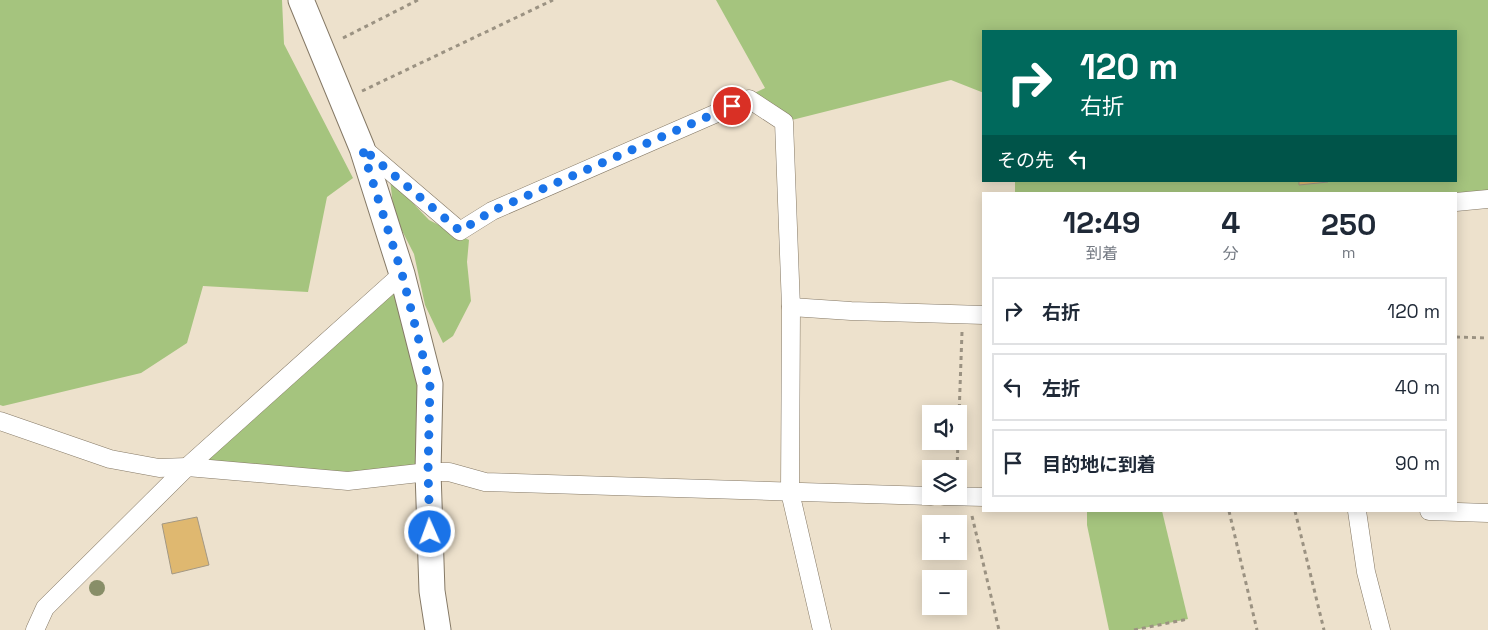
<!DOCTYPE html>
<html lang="ja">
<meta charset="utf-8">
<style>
:root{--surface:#fff;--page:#f2f2f3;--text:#1f2937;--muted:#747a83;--line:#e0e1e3}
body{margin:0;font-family:"Space Grotesk","Noto Sans JP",sans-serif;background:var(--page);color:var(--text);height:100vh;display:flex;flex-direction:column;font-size:19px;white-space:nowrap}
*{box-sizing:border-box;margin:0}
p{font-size:16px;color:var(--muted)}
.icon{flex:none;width:28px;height:28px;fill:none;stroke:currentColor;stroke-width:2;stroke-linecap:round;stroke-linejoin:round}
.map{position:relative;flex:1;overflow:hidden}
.details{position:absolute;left:982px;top:192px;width:475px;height:320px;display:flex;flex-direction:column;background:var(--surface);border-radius:0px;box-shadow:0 2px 12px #0003}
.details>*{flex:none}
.hud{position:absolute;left:982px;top:30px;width:475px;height:152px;border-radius:0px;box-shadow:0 2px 12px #0003;background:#00695c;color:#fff;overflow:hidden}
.controls{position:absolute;left:922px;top:405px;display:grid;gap:10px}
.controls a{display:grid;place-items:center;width:45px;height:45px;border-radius:0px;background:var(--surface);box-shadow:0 2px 12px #0003;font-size:25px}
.pin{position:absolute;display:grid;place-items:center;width:42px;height:42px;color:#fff;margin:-21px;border:2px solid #fff;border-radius:50%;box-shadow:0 1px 5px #0007}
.me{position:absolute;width:55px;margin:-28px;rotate:358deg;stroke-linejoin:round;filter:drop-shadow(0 0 4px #0008)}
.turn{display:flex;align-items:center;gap:18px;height:105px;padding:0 15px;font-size:22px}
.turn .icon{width:65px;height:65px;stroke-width:2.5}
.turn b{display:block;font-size:35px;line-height:42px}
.then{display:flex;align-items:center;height:48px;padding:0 15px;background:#0003;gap:10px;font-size:19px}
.eta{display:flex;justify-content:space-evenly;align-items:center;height:85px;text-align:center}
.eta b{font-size:30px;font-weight:600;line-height:35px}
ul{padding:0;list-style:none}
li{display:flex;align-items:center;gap:15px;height:68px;margin:0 10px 8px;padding:0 5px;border:2px solid var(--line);border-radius:0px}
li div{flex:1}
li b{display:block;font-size:19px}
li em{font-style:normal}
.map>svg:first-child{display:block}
.green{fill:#a5c47e}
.building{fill:#dfb870;stroke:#a39884}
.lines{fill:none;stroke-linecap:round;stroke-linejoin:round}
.street-casing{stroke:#857966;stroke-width:19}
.secondary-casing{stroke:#857966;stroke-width:27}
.path{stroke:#9b9282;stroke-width:3;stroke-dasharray:4 4;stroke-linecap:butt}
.street{stroke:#fff;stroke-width:18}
.secondary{stroke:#fff;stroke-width:25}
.tree{fill:#888e68}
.route{stroke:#1a73e8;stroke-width:9;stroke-dasharray:0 16.2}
</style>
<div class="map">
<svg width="1488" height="630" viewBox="0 0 1488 630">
<rect width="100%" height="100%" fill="#ede1cc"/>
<g class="green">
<path d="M0,0H282L284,44L353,178L327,197L308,292L203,286L187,343L141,373L3,406L0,405Z"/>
<path d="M716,0H1488V196L1456,194H1015V181H1456V31H984V93L951,80L784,122L746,97L765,88Z"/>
<path d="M390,179L429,220L469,240L467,262L471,301L453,336L443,343L425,305L414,254L394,215Z"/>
<path d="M400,281L423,385L420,465L346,474L197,462Z"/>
<path d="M1087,511H1162L1188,619L1134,630H1109L1087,525Z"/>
</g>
<g class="building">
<path d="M1299,181H1328V182L1299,185Z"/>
<path d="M197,517L209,565L172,574L162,524Z"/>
</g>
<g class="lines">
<g class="street-casing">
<g id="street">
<path d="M363,148L460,231L492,211L749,99L784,122L791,307L790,492L822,630"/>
<path d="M1456,202L1488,199"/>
<path d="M791,307L851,311L984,315"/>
<path d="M0,421L110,459L159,468L187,467L348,481L428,472H449L485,482L931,496"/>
<path d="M944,496L984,497"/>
<path d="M1357,511L1366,572L1381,630"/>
<path d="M1429,511L1488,513"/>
<path d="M35,630L45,608L187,467L402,274"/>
</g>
</g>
<g class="secondary-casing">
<path id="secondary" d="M301,0L362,148L402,274L430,384L428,472L432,591L438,630"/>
</g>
<g class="path">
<path d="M343,38L418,0"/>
<path d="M362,91L553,0"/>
<path d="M1456,337L1488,338"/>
<path d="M959,416L962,332"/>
<path d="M957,469L958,441"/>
<path d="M1229,511L1257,630"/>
<path d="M1295,511L1324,630"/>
<path d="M972,516L999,630"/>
<path d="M1134,630L1188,619"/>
</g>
<use href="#street" class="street"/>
<use href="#secondary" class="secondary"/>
</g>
<circle class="tree" cx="97" cy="588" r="8"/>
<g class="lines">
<path class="route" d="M430,532L428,472L430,384L402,274L362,148L460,231L492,211L732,106"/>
</g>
</svg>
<div class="controls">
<a><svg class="icon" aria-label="sound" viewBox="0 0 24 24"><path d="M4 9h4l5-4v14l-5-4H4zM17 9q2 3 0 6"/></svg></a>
<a><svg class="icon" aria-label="layers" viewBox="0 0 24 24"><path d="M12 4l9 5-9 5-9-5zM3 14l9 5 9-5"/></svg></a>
<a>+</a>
<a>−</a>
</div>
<div class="pin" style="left:732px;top:106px;background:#d93025"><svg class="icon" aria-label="arrive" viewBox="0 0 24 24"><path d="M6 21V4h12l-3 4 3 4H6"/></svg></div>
<svg class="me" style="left:430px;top:532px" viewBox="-20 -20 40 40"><circle r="17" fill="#1a73e8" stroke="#fff" stroke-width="3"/><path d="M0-11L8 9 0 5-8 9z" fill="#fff"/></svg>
<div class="hud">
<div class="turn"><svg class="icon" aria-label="right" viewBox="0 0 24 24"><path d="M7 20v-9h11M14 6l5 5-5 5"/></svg><div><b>120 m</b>右折</div></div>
<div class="then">その先<svg class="icon" aria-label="left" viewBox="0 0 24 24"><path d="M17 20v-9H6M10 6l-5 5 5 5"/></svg></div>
</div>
<section class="details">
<div class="eta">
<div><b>12:49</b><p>到着</p></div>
<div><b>4</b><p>分</p></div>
<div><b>250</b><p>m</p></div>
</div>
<ul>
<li><svg class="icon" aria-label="right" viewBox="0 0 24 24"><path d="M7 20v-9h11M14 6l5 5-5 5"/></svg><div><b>右折</b></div><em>120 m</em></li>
<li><svg class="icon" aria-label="left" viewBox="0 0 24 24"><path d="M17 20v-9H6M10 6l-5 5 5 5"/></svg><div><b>左折</b></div><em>40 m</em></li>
<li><svg class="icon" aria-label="arrive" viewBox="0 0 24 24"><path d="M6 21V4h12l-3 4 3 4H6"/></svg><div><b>目的地に到着</b></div><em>90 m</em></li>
</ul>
</section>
</div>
